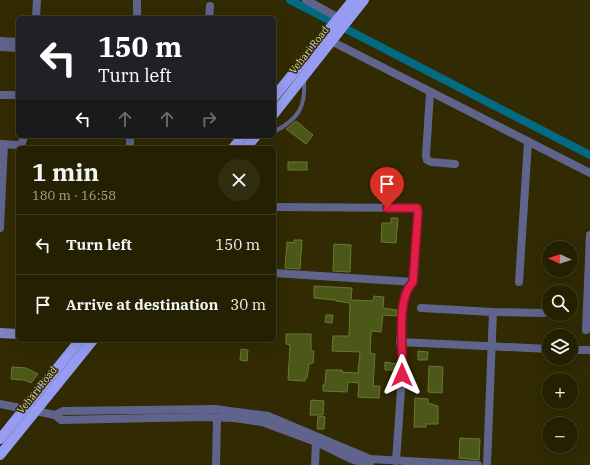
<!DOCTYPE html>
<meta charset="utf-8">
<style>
:root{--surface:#252002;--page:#312d11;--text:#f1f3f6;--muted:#a3a399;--line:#423e24}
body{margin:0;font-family:"IBM Plex Serif",serif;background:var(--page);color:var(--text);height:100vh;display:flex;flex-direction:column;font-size:15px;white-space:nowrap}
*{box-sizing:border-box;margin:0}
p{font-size:13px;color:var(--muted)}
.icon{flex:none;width:22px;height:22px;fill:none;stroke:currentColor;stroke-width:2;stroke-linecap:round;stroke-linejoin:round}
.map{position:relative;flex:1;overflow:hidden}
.drawer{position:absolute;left:16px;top:146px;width:260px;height:196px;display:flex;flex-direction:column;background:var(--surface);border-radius:6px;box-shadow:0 4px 16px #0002,0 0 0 1px var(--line)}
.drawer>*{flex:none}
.hud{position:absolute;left:16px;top:16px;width:260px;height:122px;border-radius:6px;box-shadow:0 4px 16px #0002,0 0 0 1px var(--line);background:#202124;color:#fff;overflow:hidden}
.needle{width:26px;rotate:273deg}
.controls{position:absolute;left:542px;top:241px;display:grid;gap:8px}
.controls a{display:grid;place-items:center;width:36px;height:36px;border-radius:50%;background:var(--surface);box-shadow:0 4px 16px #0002,0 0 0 1px var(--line);font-size:20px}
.pin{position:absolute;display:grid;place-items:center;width:34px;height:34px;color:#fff;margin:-41px -17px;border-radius:50% 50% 50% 0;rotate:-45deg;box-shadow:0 0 4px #0007}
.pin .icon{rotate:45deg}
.me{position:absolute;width:44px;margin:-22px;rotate:0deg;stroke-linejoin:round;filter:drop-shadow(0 0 3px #0008)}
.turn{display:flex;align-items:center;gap:14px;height:84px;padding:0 16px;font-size:18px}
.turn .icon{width:52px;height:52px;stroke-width:2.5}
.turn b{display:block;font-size:28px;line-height:34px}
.lanes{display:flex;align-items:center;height:38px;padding:0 16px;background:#0003;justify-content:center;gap:20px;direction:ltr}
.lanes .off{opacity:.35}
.round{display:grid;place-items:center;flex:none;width:42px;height:42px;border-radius:21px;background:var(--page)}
.headline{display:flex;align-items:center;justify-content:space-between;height:68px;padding:0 16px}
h1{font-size:24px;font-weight:700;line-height:30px}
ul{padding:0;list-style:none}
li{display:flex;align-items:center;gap:12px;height:60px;padding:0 16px;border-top:1px solid var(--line)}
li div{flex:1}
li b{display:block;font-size:15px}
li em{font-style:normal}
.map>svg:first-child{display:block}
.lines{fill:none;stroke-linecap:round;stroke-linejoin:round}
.canal{stroke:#006b82;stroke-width:8}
.building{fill:#4c5818;stroke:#6a7835}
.service{stroke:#60648d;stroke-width:4}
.minor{stroke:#60648d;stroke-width:8}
.secondary{stroke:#7e83c6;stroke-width:10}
.primary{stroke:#959cf2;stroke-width:10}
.route-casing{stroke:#92132f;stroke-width:10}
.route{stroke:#e11d48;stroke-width:7}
.labels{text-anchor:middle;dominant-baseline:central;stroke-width:3;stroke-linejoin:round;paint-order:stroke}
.street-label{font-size:10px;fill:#e1dcb8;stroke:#312a02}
</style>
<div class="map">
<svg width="590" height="465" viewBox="0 0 590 465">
<rect width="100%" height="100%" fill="#312a02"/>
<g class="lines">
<path class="canal" d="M290,0L590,155"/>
</g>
<g class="building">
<path d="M296,121L313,135L306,144L286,129Z"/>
<rect x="288" y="162" width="19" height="8"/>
<path d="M391,218H398L396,243L381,242L382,223H391Z"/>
<path d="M294,240H302L300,269L285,268L287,242L294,243Z"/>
<path d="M334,244L351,245L350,272L333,271Z"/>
<path d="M314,286L352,288L351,300L373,301L374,296L384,297L383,308L397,310V316L383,315L381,332L372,331L371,334L370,353L375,354L373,386H380L379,398L358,397L359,383L348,382L347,392L323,391V385L325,384L326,370H342V372L358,373L360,352L332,351L333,336H349L350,303L336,301V300L314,298Z"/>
<path d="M326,315H333L332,323L325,322Z"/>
<path d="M286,334H311V351H314L313,363L309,364L307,378H305V381L288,380L290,345L286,344Z"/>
<path d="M241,349L248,350L247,361L240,360Z"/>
<path d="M418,351L428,352L427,360H418Z"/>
<path d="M385,362L397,364V370H385Z"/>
<path d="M429,366L443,367L442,393L428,392Z"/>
<path d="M12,367L26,368L38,374L31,383L24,380L11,379Z"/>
<path d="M415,398L428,399V403L438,406V424H426V427H414Z"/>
<path d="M311,400L324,401L323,415H310Z"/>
<path d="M318,416L325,417L324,429H317Z"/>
<path d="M460,438L480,439L479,460L459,458Z"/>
</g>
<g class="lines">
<path class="service" d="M274,132C298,119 306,108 304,80"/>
<g class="minor">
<path d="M137,0V18"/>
<path d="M306,0L339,18"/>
<path d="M36,18L37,0"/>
<path d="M209,18L210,6"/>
<path d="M0,41L18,42"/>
<path d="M331,41L590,173"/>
<path d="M0,47L18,48"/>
<path d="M430,92L426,156L427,160L431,162L455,164"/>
<path d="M0,95H18"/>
<path d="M130,136V144"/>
<path d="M0,144L18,145L22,143L24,136"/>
<path d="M274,207L417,208L418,211L413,282L406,291L404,297L400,342L403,362L396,461"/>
<path d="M0,228L4,144"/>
<path d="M274,273L413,282"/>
<path d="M519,282L528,142"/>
<path d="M421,308L493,312L544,313"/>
<path d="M586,330L590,235"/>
<path d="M400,342L549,349"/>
<path d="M571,350H590"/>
<path d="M0,404L55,415L61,420L203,417L235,418L262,422L316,442L351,459L370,465"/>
<path d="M55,415L63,411L215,409L268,416L370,459L478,465"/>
<path d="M216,465L217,418"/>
<path d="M315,465L316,442"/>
<path d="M487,465L493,312"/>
</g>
<path class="secondary" d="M0,333L18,334"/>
<g class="primary">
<path d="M274,97L353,0"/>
<path d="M274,114L364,0"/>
<path d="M233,148L243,136"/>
<path d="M246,148L256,136"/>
<path d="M0,439L80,340"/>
<path d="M0,455L93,340"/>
</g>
</g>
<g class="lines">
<g class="route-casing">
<path id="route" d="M387,208H417L418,212L413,282C395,300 404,350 402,375"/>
</g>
<use href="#route" class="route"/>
</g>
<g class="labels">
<g class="street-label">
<text transform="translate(309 50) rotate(-52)">Vehari Road</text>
<text transform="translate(37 390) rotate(-51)">Vehari Road</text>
</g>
</g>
</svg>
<div class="controls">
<a><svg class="needle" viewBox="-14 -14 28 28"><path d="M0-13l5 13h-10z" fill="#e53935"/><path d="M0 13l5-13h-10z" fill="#a3a399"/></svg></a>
<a><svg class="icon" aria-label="search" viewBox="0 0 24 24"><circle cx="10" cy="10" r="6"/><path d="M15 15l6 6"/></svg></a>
<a><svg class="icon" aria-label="layers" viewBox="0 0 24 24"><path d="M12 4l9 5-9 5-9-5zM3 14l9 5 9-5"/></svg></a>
<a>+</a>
<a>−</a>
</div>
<div class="pin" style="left:387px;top:208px;background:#d93025"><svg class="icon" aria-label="arrive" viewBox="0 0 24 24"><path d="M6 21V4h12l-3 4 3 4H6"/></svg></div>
<svg class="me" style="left:402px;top:375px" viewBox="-20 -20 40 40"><path d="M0-17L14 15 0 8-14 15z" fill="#e11d48" stroke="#fff" stroke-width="4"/></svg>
<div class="hud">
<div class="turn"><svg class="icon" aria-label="left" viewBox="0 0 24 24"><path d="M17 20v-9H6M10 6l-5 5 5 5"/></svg><div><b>150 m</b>Turn left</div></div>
<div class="lanes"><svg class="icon" aria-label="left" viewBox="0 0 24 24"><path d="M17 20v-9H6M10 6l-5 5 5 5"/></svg><svg class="icon off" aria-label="ahead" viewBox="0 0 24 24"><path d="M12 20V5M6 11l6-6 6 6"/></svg><svg class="icon off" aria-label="ahead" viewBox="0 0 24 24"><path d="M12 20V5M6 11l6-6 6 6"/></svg><svg class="icon off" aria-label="right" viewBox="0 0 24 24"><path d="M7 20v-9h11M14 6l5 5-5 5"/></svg></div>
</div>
<section class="drawer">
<div class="headline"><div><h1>1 min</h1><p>180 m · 16:58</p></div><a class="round"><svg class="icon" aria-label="close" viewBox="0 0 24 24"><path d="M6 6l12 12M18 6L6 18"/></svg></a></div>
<ul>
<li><svg class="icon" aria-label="left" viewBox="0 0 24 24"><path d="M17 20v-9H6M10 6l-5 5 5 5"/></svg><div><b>Turn left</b></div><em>150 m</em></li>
<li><svg class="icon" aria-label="arrive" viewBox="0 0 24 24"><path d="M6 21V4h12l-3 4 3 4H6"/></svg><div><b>Arrive at destination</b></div><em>30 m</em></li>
</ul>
</section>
</div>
